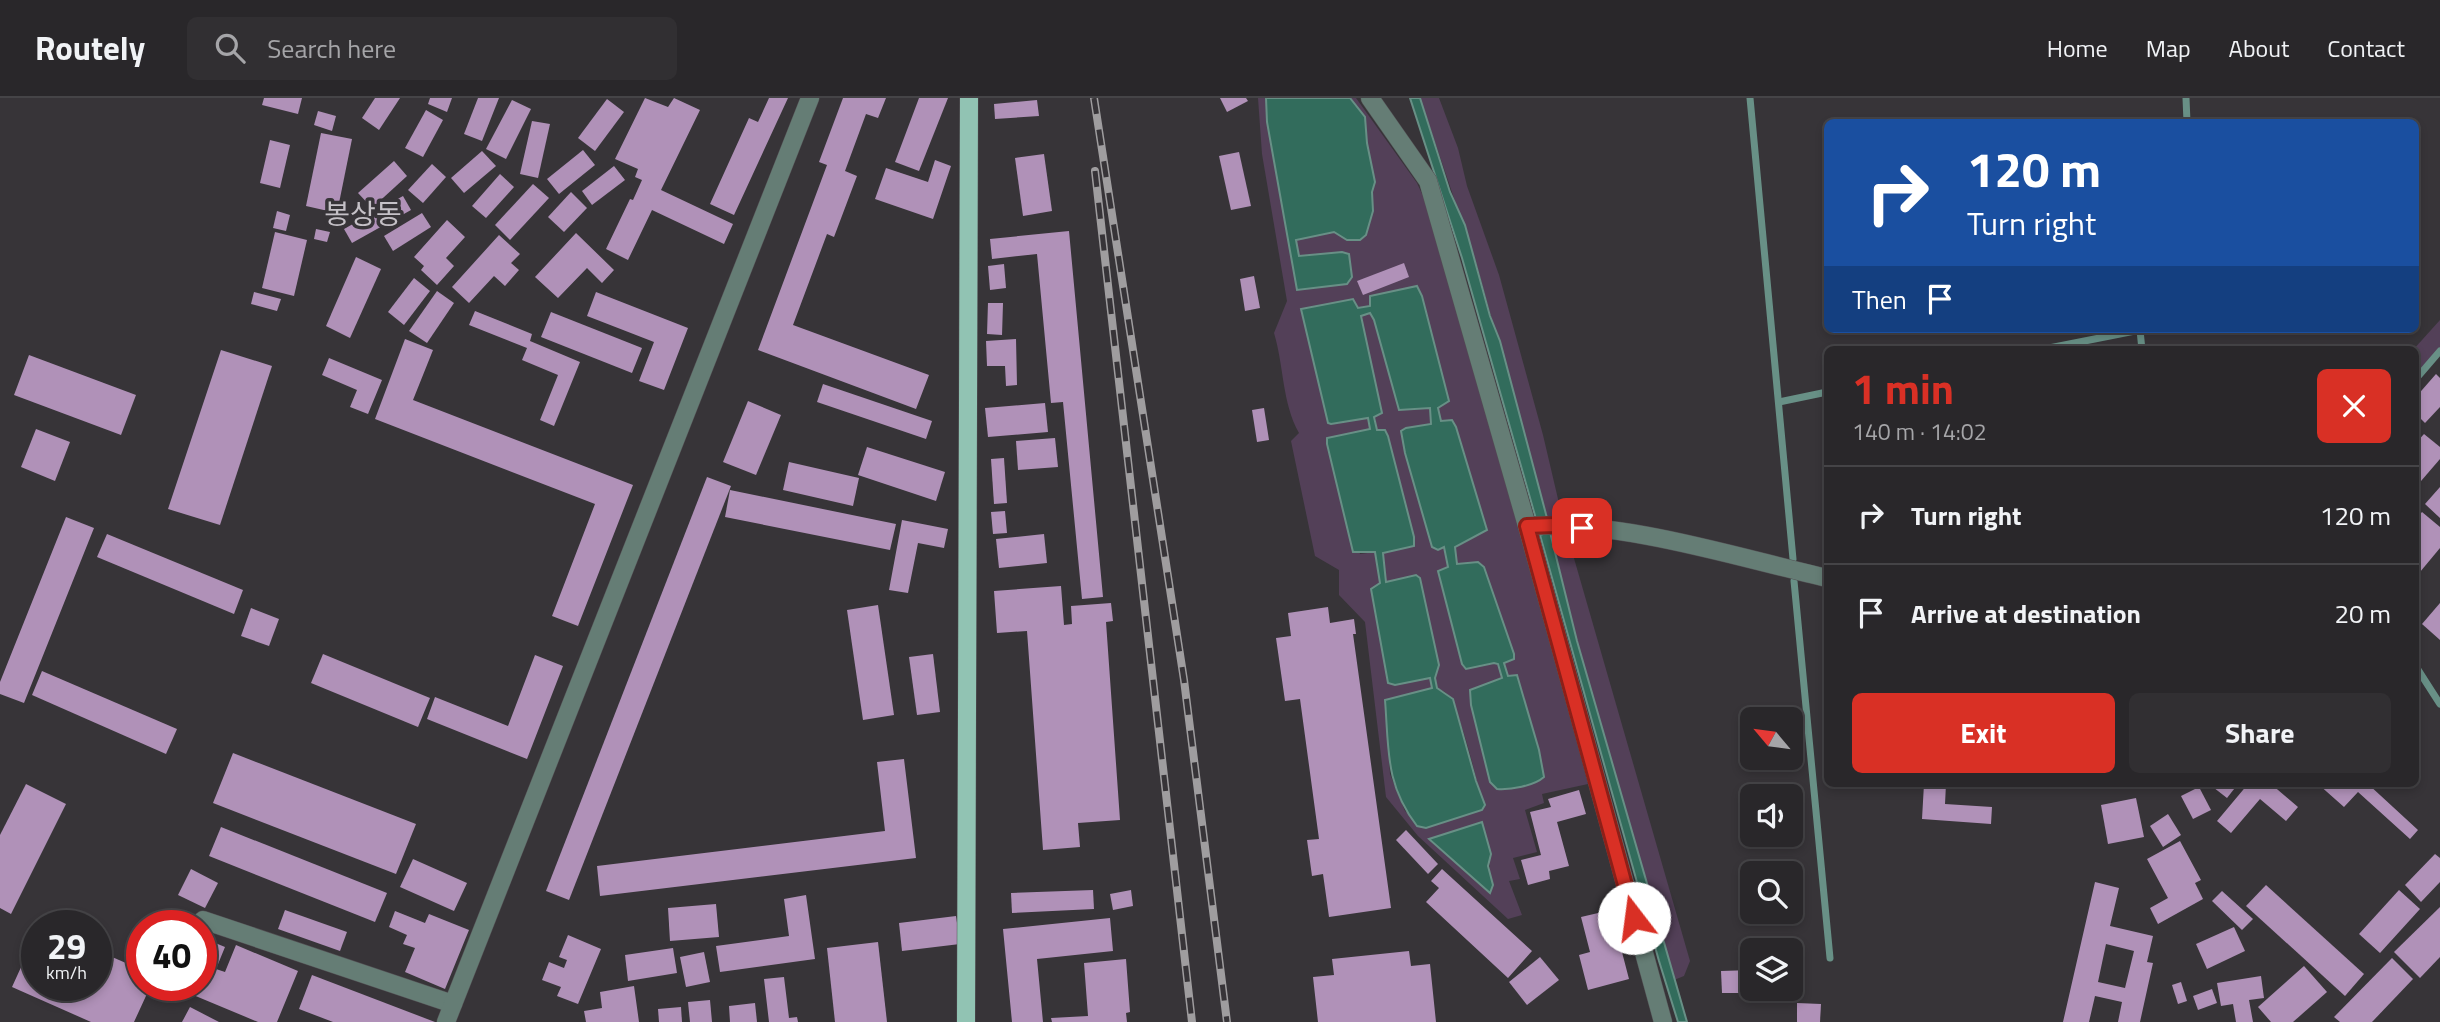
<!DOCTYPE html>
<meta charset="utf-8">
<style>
:root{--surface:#29272a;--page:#312f32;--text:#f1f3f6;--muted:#a5a5a8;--line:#454447;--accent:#d93025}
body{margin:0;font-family:"Titillium Web","Noto Sans KR",sans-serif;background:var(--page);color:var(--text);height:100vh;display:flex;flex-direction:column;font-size:26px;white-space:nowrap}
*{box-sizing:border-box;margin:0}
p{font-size:23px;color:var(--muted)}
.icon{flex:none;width:38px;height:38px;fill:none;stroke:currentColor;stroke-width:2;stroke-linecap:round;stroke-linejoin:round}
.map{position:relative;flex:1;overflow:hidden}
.drawer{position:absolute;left:1824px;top:248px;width:595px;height:441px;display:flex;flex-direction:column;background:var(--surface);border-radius:10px;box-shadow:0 4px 10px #0003,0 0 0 2px var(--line)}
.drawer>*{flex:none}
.guide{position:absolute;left:1824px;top:21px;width:595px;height:214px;border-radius:10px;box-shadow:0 4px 10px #0003,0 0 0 2px var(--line);background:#1a4fa0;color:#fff;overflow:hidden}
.needle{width:46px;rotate:299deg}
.buttons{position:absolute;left:1740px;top:609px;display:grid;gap:14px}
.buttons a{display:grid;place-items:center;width:63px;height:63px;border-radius:10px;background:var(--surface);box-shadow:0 4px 10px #0003,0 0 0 2px var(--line);font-size:35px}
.speed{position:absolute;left:21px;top:812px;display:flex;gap:14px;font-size:35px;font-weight:700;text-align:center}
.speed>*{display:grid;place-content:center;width:91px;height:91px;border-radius:50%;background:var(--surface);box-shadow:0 4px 10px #0003,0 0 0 2px var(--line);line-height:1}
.speed small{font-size:18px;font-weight:400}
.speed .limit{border:10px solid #d22;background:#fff;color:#111}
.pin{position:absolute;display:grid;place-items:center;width:60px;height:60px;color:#fff;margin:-30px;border-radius:14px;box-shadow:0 4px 10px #0006}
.me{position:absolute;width:77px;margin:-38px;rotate:345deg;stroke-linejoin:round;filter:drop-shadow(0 0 5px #0008)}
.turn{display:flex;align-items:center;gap:24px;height:147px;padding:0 28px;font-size:32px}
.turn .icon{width:91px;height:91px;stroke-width:2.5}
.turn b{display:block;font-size:49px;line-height:60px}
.then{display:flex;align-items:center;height:66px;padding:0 28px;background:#0003;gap:14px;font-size:26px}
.round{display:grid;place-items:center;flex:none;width:74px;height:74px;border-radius:10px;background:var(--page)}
.overview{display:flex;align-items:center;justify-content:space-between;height:119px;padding:0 28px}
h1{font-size:42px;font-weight:700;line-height:52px;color:var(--accent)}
.action{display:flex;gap:14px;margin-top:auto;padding:14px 28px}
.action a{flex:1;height:80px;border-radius:10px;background:var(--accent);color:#fff;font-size:28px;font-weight:700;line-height:80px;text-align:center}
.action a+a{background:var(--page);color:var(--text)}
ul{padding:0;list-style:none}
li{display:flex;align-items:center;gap:21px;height:98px;padding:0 28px;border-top:2px solid var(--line)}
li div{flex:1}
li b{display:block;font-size:26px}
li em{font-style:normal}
header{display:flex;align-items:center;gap:42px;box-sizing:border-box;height:98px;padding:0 35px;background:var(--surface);border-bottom:2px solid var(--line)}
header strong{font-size:33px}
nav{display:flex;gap:38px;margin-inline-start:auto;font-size:24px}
.search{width:490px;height:63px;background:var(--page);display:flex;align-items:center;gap:18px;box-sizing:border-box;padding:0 24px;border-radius:10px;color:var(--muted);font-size:26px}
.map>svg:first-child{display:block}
.green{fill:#534058;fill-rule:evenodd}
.water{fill:#326c5c;stroke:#689086;stroke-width:2}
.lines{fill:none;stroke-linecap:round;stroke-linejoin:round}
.stream{stroke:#689086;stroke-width:7}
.building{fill:#b091b8;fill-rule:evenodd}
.minor-casing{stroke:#535054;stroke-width:19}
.major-casing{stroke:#535054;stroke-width:19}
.minor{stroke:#657d75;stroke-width:18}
.major{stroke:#91c3b3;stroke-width:18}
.rail-casing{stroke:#9f9d9f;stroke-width:8}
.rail{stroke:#373438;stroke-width:5;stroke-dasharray:16;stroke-linecap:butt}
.route-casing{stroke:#8d1f18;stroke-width:18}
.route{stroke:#d93025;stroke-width:12}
.labels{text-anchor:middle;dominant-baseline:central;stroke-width:7;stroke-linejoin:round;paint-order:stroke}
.quarter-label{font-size:28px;fill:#c5c1c7;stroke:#373438}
</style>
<header>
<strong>Routely</strong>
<div class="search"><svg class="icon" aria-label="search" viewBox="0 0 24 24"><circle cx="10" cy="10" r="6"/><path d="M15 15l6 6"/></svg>Search here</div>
<nav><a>Home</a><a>Map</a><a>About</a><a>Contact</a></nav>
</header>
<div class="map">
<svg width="2440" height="924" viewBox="0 0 2440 924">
<rect width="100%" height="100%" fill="#373438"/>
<g class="green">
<path d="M1258,0H1266L1267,24L1297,192L1347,186L1342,154L1298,158L1296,141L1334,134L1347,142L1372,94L1375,84L1367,45L1365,19L1350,0H1356L1417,85L1429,111L1522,433L1588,686L1542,696L1544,705L1525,712L1537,754L1513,760L1520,781L1509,783L1522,817L1508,821L1418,738L1386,699L1365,524L1339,497V472L1315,458L1291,343L1299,335C1282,305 1284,268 1274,235L1287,203L1262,56ZM1422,198L1449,303L1438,310L1441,324L1487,432L1455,450L1457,467L1478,464L1484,470L1514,556L1504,565L1508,579L1517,577L1539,652L1544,679L1539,683L1505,691L1490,684L1471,607L1470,592L1502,581L1498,566L1494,565L1466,571L1462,566L1438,474L1448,469C1443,439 1429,420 1417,393C1410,374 1405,354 1401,334L1406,330L1431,326L1430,310L1399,312L1374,222L1370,215L1360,218L1377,333L1385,332L1414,439V448L1382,455L1386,484L1432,537L1439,567L1435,580L1437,591C1441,592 1444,593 1447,596C1459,607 1481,694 1482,712L1426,730L1405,713L1390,676L1385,602L1432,590L1430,579L1395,587L1376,487L1380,485L1375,454L1360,456L1327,340L1371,331L1368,319L1332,326L1301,212L1353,201L1358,210ZM1430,741L1491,756C1486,773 1495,782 1490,795Z"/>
<path d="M1420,0H1439L1458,50L1467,88L1499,177L1543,337L1562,418L1547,420L1477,168Z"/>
<path d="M2440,222V250L2415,278V252H2413Z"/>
<path d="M1550,434L1567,436L1690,863L1684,878L1674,882L1577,543Z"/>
</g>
<g class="water">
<path d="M1266,0H1350L1365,19L1367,45L1375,84L1372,94L1373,113L1366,137L1360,142H1347L1334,134L1296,142L1299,158L1342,154L1349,156L1352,179L1347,186L1297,192L1267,24Z"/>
<path d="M1410,0H1420L1450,94L1465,127L1490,218L1500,243L1547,420L1536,421L1462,160Z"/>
<path d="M1417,188L1422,198L1449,303L1438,310L1441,323L1452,322L1456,329L1487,432L1455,449L1457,466L1478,464L1484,469L1514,556V561L1504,565L1508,578L1517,577L1539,652L1544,679C1534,688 1510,692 1497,691L1490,684L1471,607L1470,592L1502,580L1498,566L1494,565L1466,571L1462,566L1438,473L1448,469L1444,449L1438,452L1432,449L1405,355L1401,333L1406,330L1431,326L1430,310L1399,312L1374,222L1370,215L1361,218L1382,315L1374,319L1377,332H1385L1388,338L1414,439V448L1383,455L1386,484L1416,477L1420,480L1439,567L1435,580L1437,590L1453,601L1476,683L1485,707L1482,712L1426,730L1417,728C1385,686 1389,652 1385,602L1432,590L1430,580L1395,587L1388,585L1371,491L1380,485L1375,454H1353L1327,346V340L1370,331L1368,320L1331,326L1328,325L1301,211L1353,201L1358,210L1370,208V198Z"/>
<path d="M1550,434L1577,543L1687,924H1678L1659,863L1540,437Z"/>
<path d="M1482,724L1491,756L1488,768L1493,787L1490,795L1429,741Z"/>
</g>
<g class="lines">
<g class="stream">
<path d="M1750,0L1793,461"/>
<path d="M2186,0L2187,24"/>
<path d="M2039,252L2140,232L2142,252"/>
<path d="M2415,282L2440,253"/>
<path d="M1779,304L1827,294"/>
<path d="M1794,483L1830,860"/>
<path d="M2415,567L2440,606"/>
</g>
</g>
<g class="building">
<path d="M264,0H302L298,16L262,7Z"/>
<path d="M375,0H400L379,32L362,20Z"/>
<path d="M430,0H452L447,14L428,6Z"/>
<path d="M478,0H499L482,43L464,36Z"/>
<path d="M645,0L668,9L674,0L700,12L661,92L733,126L724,146L652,112L628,162L606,151L630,101L633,102L642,82L635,79L638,71L615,61Z"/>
<path d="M769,0H788L734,117L710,106L749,20L758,24Z"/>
<path d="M843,0H886L878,20L866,16L845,73L857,78L834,139L827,136L793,227L929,277L916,311L758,252L827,67L819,64Z"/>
<path d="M919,0H948L919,73L895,64Z"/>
<path d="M1220,0H1246L1248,3L1227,14Z"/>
<path d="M607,1L624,14L595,53L578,40Z"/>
<path d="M512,2L531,11L506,61L486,51Z"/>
<path d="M1037,2L1039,18L995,21L994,6Z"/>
<path d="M426,12L443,22L423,59L405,50Z"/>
<path d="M318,13L336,18L332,33L314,27Z"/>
<path d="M532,23L550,26L538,80L520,76Z"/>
<path d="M321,35L352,41L337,115L306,108Z"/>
<path d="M270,42L290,47L280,90L260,85Z"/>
<path d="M583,52L595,67L559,96L547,81Z"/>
<path d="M482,53L496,68L464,95L451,80Z"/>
<path d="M1239,54L1251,108L1231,112L1219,58Z"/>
<path d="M1044,56L1052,113L1023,118L1015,60Z"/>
<path d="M935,62L951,68L933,121L875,101L886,70L928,84Z"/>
<path d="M394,63L407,78L372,110L358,95Z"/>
<path d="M432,66L446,79L423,105L408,92Z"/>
<path d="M614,68L625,82L592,107L582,93Z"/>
<path d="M500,76L514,89L486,120L472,108Z"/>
<path d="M533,86L549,100L510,142L495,127Z"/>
<path d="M571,94L587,110L564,134L548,119Z"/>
<path d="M403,98L411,112L352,145L344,131Z"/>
<path d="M277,113L290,117L286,133L273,130Z"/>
<path d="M422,115L431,129L393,153L384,138Z"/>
<path d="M447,122L465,139L446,160L454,168L437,187L421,172L424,168L414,159Z"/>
<path d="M316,131L330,134L327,144L314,141Z"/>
<path d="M1069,133L1103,499L1082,501L1063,304L1051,305L1037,156L992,161L990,141Z"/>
<path d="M275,134L307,142L294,198L262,190Z"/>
<path d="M576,135L614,172L602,185L587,170L558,200L535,179Z"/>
<path d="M499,137L520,156L511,165L519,172L505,188L494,178L469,205L452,189Z"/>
<path d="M356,159L381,171L350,240L326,228Z"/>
<path d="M1404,165L1409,179L1363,197L1357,183Z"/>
<path d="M1004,166L1006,190L990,192L988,168Z"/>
<path d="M1254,178L1260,210L1245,213L1240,181Z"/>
<path d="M414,180L430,193L404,227L388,214Z"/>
<path d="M437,193L454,205L427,245L409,233Z"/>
<path d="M254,194L281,201L277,213L251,206Z"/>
<path d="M596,194L688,230L664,292L639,283L654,244L587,218Z"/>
<path d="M988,205H1003L1002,237L987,236Z"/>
<path d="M475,213L532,236L530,243L580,264L554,328L540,322L558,277L522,262L527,250L469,227Z"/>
<path d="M551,214L642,250L632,275L541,239Z"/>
<path d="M405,241L433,252L413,302L633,387L578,528L552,518L595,406L375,321Z"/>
<path d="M1016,241L1017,287L1006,288L1005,268H987L986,243Z"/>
<path d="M221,252L272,268L220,427L168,411Z"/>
<path d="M29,257L136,297L121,337L14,297Z"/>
<path d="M329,260L382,282L368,316L350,309L357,292L322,277Z"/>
<path d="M2436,276L2440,280V309L2425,325L2415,315V300Z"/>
<path d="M823,286L932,323L926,341L817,304Z"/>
<path d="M748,303L781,317L756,377L723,364Z"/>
<path d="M1045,305L1048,334L988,339L985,310Z"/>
<path d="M1264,310L1269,342L1257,344L1252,312Z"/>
<path d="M36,331L70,344L55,383L21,369Z"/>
<path d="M2424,336L2440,349V361L2415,390V346Z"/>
<path d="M1055,340L1058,369L1018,372L1016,343Z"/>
<path d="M867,349L945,374L936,403L858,377Z"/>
<path d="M1004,360L1007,405L994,406L991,361Z"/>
<path d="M789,364L859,380L853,408L783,392Z"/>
<path d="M707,379L731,388L569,802L546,793Z"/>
<path d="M2440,389V420L2425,406Z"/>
<path d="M730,392L896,426L890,452L725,419Z"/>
<path d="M1005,413L1007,435L993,436L991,414Z"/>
<path d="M2422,414L2440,429V450L2415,480V422Z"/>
<path d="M66,419L94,430L24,605L0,596V584Z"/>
<path d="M902,422L948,431L944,450L918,445L908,495L889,492Z"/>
<path d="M107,436L243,492L234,516L97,459Z"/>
<path d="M1044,436L1047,465L999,470L996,441Z"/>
<path d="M1061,488L1064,527L1072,526L1071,508L1111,505L1113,523L1106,524L1120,722L1078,725L1080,749L1043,752L1027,533L997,535L994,493Z"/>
<path d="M2440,505V542L2422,526Z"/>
<path d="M878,507L894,617L863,622L847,512Z"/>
<path d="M1328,509L1330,525L1354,521L1356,536H1353L1391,810L1329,819L1323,776L1312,778L1307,742L1319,741L1300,601L1285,603L1276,540L1291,538L1288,515Z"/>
<path d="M251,510L279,521L269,548L241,538Z"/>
<path d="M323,556L430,600L418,629L311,585Z"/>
<path d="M933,556L940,614L917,617L909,559Z"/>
<path d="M535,557L563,568L527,661L427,621L435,599L508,628Z"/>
<path d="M42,573L177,631L166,656L32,597Z"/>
<path d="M233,655L416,726L396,776L213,705Z"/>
<path d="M904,661L916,760L600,798L597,768L885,733L877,664Z"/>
<path d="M26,686L66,706L11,816L0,810V737Z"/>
<path d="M1924,686H1946L1945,706L1992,709L1991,726L1922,721Z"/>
<path d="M2209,686H2238L2227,700Z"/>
<path d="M2248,686H2271L2298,709L2286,723L2260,701L2231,735L2217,723Z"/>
<path d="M2318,686H2368L2418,732L2410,741L2358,694L2344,709Z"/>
<path d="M2199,689L2211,712L2193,721L2181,698Z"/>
<path d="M1579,692L1586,716L1557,724L1569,768L1549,773L1550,781L1528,787L1521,762L1541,757L1530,714L1551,709L1548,701Z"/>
<path d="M2136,700L2144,739L2108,746L2101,707Z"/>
<path d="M2168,716L2181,737L2163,749L2150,728Z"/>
<path d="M221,729L387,795L375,824L209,758Z"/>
<path d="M1406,732L1438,766L1428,776L1396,742Z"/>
<path d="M2180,743L2201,782L2195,785L2203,801L2158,826L2150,810L2168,800L2147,761Z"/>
<path d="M2435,756L2440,760V784L2421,804L2405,787Z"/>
<path d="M413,761L467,785L454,813L400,789Z"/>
<path d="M191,771L218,785L205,810L178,797Z"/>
<path d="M1442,771L1532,853L1508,880L1426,804L1439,790L1431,783Z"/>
<path d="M2095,784L2119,790L2110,828L2153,838L2147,864L2153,865L2140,924H2118L2122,904L2095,898L2089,924H2063ZM2106,846L2134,853L2125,890L2098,884Z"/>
<path d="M2266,787L2364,876L2345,898L2246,808Z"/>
<path d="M1093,792L1094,811L1012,815L1011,795Z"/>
<path d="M1131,792L1133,808L1113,812L1110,796Z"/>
<path d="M2399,792L2420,811L2380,855L2359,836Z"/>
<path d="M2222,793L2253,821L2242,832L2212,803Z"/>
<path d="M806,797L815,861L720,874L716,848L789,838L784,801Z"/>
<path d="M716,806L719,839L670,843L668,810Z"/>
<path d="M2440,809V859L2420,880L2394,854Z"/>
<path d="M285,812L347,834L340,853L278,831Z"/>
<path d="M1611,812L1629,881L1588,892L1579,857L1590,854L1581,819Z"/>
<path d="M395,813L425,825L429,816L469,832L445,891L405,874L415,850L403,846L407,837L389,829Z"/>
<path d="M956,818L960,846L902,853L899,825Z"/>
<path d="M1110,820L1113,853L1037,861L1043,924H1012L1003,831Z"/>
<path d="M2234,829L2245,853L2207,871L2196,846Z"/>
<path d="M37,834V887H96V852L142,872V887H151L134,924H91L12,889Z"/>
<path d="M568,837L601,851L578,906L557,898L561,889L542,882L549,864L564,870L567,862L559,859Z"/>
<path d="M208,842L225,849L216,871L225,874L236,847L298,873L277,924H258L186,894L189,887H201V857Z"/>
<path d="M878,844L887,924H835L827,850Z"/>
<path d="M673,850L677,875L628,883L625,857Z"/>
<path d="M1409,853L1411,868L1430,866L1436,924H1318L1313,879L1334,877L1332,861Z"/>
<path d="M704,854L710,884L686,889L680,859Z"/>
<path d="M1540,859L1559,882L1527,907L1509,884Z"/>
<path d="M2392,860L2413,881L2372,924H2340L2334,919Z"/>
<path d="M1126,861L1130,914L1126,915L1127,924H1052L1051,920L1088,918L1084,865Z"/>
<path d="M2304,868L2327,894L2293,924H2271L2258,909Z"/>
<path d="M1752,872V895H1722L1721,873Z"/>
<path d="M312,877L435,924H333L299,911Z"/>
<path d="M2261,878L2264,900L2249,902L2253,924H2236L2233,906L2221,908L2217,885Z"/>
<path d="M784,879L789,920L797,919L798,924H769L764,881Z"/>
<path d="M2181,884L2187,903L2178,906L2172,887Z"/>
<path d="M634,888L639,924H586L584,913L602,910L600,894Z"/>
<path d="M2212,891L2217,905L2198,912L2193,898Z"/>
<path d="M710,902L712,924H690L688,904Z"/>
<path d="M755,905L757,924H730L729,908Z"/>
<path d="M1797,905L1821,906L1820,924H1797Z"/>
<path d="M190,909L219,924H182Z"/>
<path d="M681,909L682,924H659L658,911Z"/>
</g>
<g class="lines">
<g class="minor-casing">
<g id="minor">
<path d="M1370,0L1428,83L1527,428L1663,924"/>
<path d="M1527,428C1625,423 1732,458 1827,480"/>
<path d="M203,822L453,906"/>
<path d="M446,924L810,0"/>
</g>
</g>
<g class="major-casing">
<path id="major" d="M966,924L969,0"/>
</g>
<use href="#minor" class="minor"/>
<use href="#major" class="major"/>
<g class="rail-casing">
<g id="rail">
<path d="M1094,0L1184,582L1227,924"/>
<path d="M1095,73L1192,924"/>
</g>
</g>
<use href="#rail" class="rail"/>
</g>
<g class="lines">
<g class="route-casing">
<path id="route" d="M1582,430L1555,427L1527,428L1634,820"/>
</g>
<use href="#route" class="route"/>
</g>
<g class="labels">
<g class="quarter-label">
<text x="363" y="115">봉상동</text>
</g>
</g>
</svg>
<div class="buttons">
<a><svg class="needle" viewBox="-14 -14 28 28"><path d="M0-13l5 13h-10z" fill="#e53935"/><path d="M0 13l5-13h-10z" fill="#a5a5a8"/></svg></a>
<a><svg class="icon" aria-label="sound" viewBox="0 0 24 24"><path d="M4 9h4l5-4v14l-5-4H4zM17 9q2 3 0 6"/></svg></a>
<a><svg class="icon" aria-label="search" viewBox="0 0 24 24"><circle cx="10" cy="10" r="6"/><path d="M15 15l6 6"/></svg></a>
<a><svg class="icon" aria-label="layers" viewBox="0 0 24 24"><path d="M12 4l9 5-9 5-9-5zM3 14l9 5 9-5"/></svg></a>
</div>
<div class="speed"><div>29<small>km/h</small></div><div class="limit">40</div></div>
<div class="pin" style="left:1582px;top:430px;background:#d93025"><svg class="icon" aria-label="arrive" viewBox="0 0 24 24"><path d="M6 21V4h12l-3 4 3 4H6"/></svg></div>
<svg class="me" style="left:1634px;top:820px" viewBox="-20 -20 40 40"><circle r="19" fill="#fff"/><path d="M0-13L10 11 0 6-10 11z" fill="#d93025"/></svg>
<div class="guide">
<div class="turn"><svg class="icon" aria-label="right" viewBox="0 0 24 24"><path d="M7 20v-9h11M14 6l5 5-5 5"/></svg><div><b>120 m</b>Turn right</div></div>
<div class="then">Then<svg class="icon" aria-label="arrive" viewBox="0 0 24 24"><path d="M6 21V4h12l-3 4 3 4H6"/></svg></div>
</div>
<section class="drawer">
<div class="overview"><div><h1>1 min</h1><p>140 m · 14:02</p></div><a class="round" style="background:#d93025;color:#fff"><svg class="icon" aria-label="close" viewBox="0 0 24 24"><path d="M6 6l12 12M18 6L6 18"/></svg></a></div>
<ul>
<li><svg class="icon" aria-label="right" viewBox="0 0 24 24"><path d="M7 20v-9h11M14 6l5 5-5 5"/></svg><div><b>Turn right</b></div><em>120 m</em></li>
<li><svg class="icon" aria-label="arrive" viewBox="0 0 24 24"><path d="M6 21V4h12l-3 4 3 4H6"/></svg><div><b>Arrive at destination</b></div><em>20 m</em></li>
</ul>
<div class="action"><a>Exit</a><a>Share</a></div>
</section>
</div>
